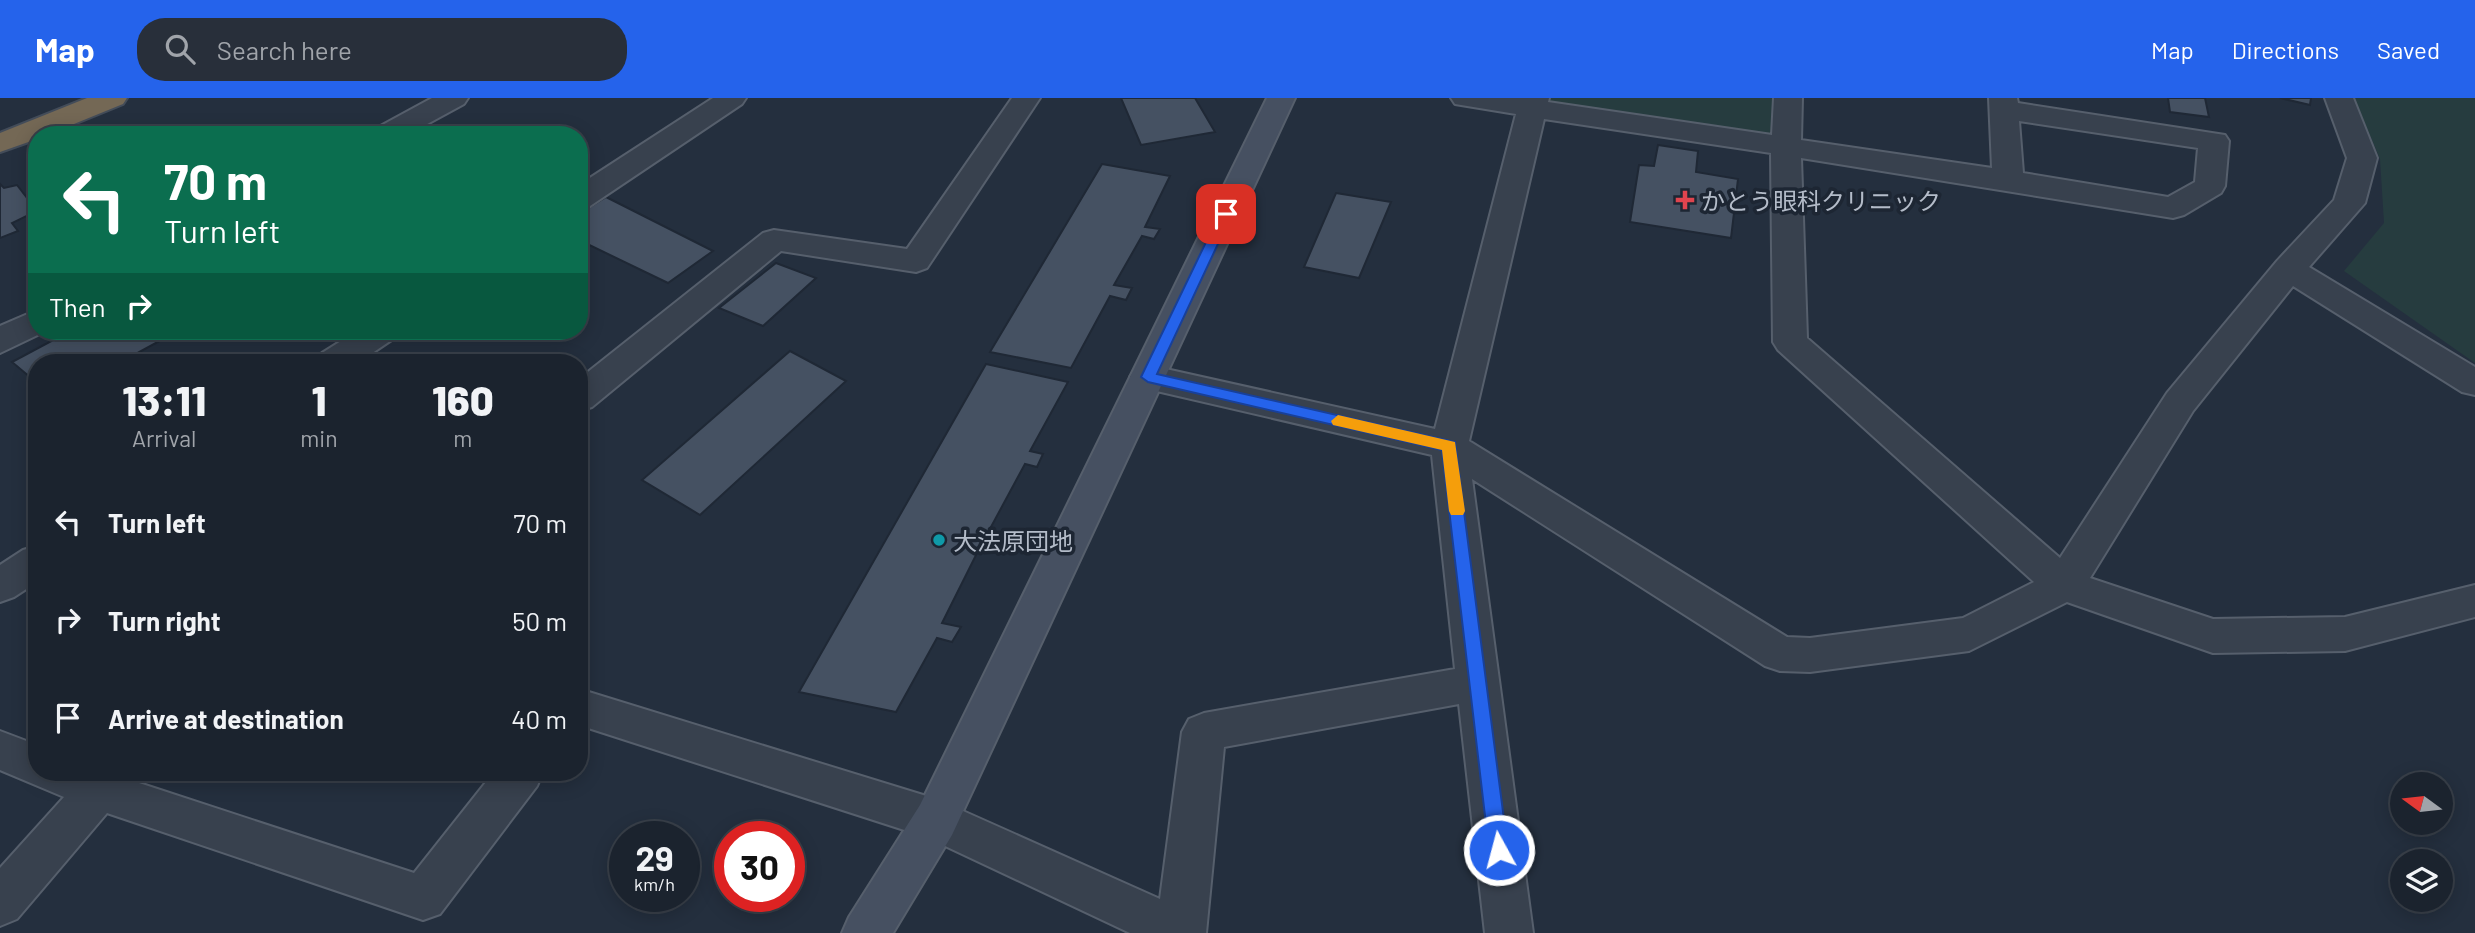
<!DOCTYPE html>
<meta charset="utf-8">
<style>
:root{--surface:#1b232e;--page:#282f3a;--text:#f1f3f6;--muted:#a0a4aa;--line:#39404a;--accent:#2563eb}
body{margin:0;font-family:Barlow,"Noto Sans JP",sans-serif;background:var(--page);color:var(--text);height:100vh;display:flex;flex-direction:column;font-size:26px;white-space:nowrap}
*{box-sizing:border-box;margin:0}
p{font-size:23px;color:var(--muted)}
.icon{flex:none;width:38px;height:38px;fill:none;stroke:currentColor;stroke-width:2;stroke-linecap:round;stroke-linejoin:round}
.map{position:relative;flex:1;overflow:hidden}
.sheet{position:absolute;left:28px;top:256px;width:560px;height:427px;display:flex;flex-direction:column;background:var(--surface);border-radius:28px;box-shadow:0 4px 18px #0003,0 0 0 2px var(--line)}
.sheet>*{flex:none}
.hud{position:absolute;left:28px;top:28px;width:560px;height:214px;border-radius:28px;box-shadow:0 4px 18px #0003,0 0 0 2px var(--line);background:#0b6e4f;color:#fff;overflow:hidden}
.needle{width:46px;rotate:285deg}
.fabs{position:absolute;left:2390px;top:674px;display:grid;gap:14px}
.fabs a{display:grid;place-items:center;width:63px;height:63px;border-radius:50%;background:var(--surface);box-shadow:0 4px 18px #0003,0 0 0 2px var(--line);font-size:35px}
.speed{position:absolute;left:609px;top:723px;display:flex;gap:14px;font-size:35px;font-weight:700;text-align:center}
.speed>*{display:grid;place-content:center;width:91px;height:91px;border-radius:50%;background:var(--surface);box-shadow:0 4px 18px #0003,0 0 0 2px var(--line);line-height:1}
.speed small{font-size:18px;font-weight:400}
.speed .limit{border:10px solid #d22;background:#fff;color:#111}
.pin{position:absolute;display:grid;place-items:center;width:60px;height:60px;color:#fff;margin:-30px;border-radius:14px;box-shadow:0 4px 10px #0006}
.me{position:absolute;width:77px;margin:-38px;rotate:353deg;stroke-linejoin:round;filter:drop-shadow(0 0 5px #0008)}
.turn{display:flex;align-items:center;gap:24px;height:147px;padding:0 21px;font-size:32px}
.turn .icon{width:91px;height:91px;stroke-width:2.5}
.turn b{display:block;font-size:49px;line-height:60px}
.then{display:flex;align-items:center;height:66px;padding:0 21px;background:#0003;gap:14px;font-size:26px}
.eta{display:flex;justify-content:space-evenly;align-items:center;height:119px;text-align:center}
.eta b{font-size:42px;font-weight:800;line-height:49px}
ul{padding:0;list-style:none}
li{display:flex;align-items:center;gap:21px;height:98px;padding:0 21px}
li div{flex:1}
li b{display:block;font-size:26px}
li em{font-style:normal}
header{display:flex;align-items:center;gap:42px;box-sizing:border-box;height:98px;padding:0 35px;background:var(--accent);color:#fff}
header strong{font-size:33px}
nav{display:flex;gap:38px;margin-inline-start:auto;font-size:24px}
.search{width:490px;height:63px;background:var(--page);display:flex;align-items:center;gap:18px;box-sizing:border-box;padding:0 24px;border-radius:28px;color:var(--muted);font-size:26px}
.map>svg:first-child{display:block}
.green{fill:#263c3f}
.building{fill:#455162;stroke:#1f2835;stroke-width:2}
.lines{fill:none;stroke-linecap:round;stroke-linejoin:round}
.street-casing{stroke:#565f6c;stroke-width:4}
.secondary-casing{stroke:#565f6c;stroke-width:4}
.highway-casing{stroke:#434c59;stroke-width:4}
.street{fill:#38414e;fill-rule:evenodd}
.secondary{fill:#465061;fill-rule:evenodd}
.highway{fill:#746855;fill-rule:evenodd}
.route{fill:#2563eb;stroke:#184099;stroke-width:2}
.slow{fill:#f59e0b}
.health-dot{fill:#e0444e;stroke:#1d2633;stroke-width:2.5}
.culture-dot{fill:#0f9aa8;stroke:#1d2633;stroke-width:2.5}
.labels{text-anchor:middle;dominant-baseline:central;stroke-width:7;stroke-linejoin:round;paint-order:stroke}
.poi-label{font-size:24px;fill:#b4bcc9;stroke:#1d2633;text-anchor:start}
</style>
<header>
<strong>Map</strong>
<div class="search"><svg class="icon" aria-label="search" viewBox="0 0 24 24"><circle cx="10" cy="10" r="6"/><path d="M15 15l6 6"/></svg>Search here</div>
<nav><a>Map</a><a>Directions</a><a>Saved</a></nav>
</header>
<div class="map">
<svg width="2475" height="835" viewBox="0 0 2475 835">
<rect width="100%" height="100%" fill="#242f3e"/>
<g class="green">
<path d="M1546,0H1777L1776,40L1546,3Z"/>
<path d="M2354,0H2475V265L2344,173L2384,125L2380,61Z"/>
</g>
<g class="building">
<path d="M1121,0H1195L1215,34L1141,47Z"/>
<path d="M2168,0H2205L2209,19L2170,14Z"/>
<path d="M2280,0H2311L2310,7Z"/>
<path d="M1658,47L1698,53L1696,74L1738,81L1731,140L1630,124L1639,67L1654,68Z"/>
<path d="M1102,66L1170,78L1145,129L1160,131L1154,141L1142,138L1114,187L1132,190L1126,202L1110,198L1071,270L990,254Z"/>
<path d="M0,86L4,90L17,87L37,113L12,125L18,133L0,140Z"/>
<path d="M1336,95L1391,104L1359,180L1304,169Z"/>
<path d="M606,99L713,153L668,185L579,142V116Z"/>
<path d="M776,165L816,180L763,228L719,210Z"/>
<path d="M70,233H178L121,264H37V285L12,264Z"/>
<path d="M790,253L846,283L700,417L642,382Z"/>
<path d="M986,266L1068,284L1030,353L1043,356L1037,369L1025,366L985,440L1000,443L994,455L978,453L942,525L961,529L952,544L937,540L896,614L799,594Z"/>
</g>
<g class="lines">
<g class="street-casing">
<g id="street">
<path d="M432,0H468L464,6L407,37H370L375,31Z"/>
<path d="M713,0H746L742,6L590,108L579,111V87Z"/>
<path d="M1012,0H1040L927,170L916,174L781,153L592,309L579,313V281L763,135L774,132L907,151Z"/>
<path d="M1451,0H1549L1548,4L1772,37L1774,0H1802L1801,42L1992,70L1989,0H2017L2018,5L2225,37L2229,43L2225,88L2221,95L2184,117L2173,120L1801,60L1807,240L2060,460L2167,295L2277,163L2334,102L2347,60L2325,0H2353L2377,60L2365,105L2309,169L2475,269V297L2462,294L2293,188L2193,313L2090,480L2213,521L2345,519L2475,487V519L2345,553L2213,555L2067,504L1969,553L1810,574L1780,573L1765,568L1472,381L1533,835H1485L1459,606L1224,649L1206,835H1130L926,739L579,627V591L936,701L1160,801L1182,634L1189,621L1204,615L1455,571L1432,357L1148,291L1136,288L1130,279L1136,270L1148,267L1435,331L1516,16L1455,6ZM1544,21L1771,55L1773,244L1778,252L2034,484L1963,520L1810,540L1787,539L1469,343ZM2019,23L2198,50L2195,84L2168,99L2023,75Z"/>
<path d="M37,212V233H46L0,255V228Z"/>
<path d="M357,233H398L393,241L359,264H317L322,255Z"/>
<path d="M37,448V484L14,499L0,504V467L23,452Z"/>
<path d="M0,633L37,647V674H136V684L414,775L494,674H543L537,688L440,816L423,822L107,715L17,821L0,828V770L64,699L0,672Z"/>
</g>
</g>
<g class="secondary-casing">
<path id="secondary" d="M1267,0H1295L952,737L893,835H842L849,819L920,707Z"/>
</g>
<g class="highway-casing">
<path id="highway" d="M87,0H127L123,6L47,37H37V41L0,54V35Z"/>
</g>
<use href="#street" class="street"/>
<use href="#secondary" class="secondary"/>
<use href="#highway" class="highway"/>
</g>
<path class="route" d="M1221,113L1232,116L1157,276L1455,344L1508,752L1505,758L1499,760L1492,758L1489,752L1442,352L1148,284L1141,279Z"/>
<path class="slow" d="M1338,317L1455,344L1465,413L1463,417H1451L1449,413L1442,352L1333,327L1331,323Z"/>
<path class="health-dot" d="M1681.5 91.5h7v7h7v7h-7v7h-7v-7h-7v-7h7z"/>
<circle class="culture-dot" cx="939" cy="442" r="7"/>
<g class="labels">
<g class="poi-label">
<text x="1701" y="102">かとう眼科クリニック</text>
<text x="953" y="442">大法原団地</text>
</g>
</g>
</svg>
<div class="fabs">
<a><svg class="needle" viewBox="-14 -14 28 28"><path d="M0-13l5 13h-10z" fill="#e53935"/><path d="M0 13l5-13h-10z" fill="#a0a4aa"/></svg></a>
<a><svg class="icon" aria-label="layers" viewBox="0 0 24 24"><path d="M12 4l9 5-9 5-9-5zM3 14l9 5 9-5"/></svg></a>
</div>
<div class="speed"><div>29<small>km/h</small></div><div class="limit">30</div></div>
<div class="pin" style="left:1226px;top:116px;background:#d93025"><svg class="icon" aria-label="arrive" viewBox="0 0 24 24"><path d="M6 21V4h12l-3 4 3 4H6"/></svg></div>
<svg class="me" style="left:1499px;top:752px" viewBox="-20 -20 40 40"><circle r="17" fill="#2563eb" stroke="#fff" stroke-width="3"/><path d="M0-11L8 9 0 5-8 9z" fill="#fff"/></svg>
<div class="hud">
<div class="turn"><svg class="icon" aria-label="left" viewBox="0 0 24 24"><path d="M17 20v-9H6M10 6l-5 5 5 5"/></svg><div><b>70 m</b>Turn left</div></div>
<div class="then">Then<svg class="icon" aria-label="right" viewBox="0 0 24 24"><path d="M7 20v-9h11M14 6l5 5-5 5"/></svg></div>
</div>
<section class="sheet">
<div class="eta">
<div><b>13:11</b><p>Arrival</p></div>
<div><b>1</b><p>min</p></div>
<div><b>160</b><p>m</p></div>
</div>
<ul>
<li><svg class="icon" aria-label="left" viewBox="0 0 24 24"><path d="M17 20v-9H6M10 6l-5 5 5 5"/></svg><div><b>Turn left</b></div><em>70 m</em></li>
<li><svg class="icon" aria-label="right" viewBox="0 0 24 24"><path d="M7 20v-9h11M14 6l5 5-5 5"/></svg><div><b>Turn right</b></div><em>50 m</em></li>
<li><svg class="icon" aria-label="arrive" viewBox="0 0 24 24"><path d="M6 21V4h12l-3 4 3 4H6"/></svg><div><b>Arrive at destination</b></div><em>40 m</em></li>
</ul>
</section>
</div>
